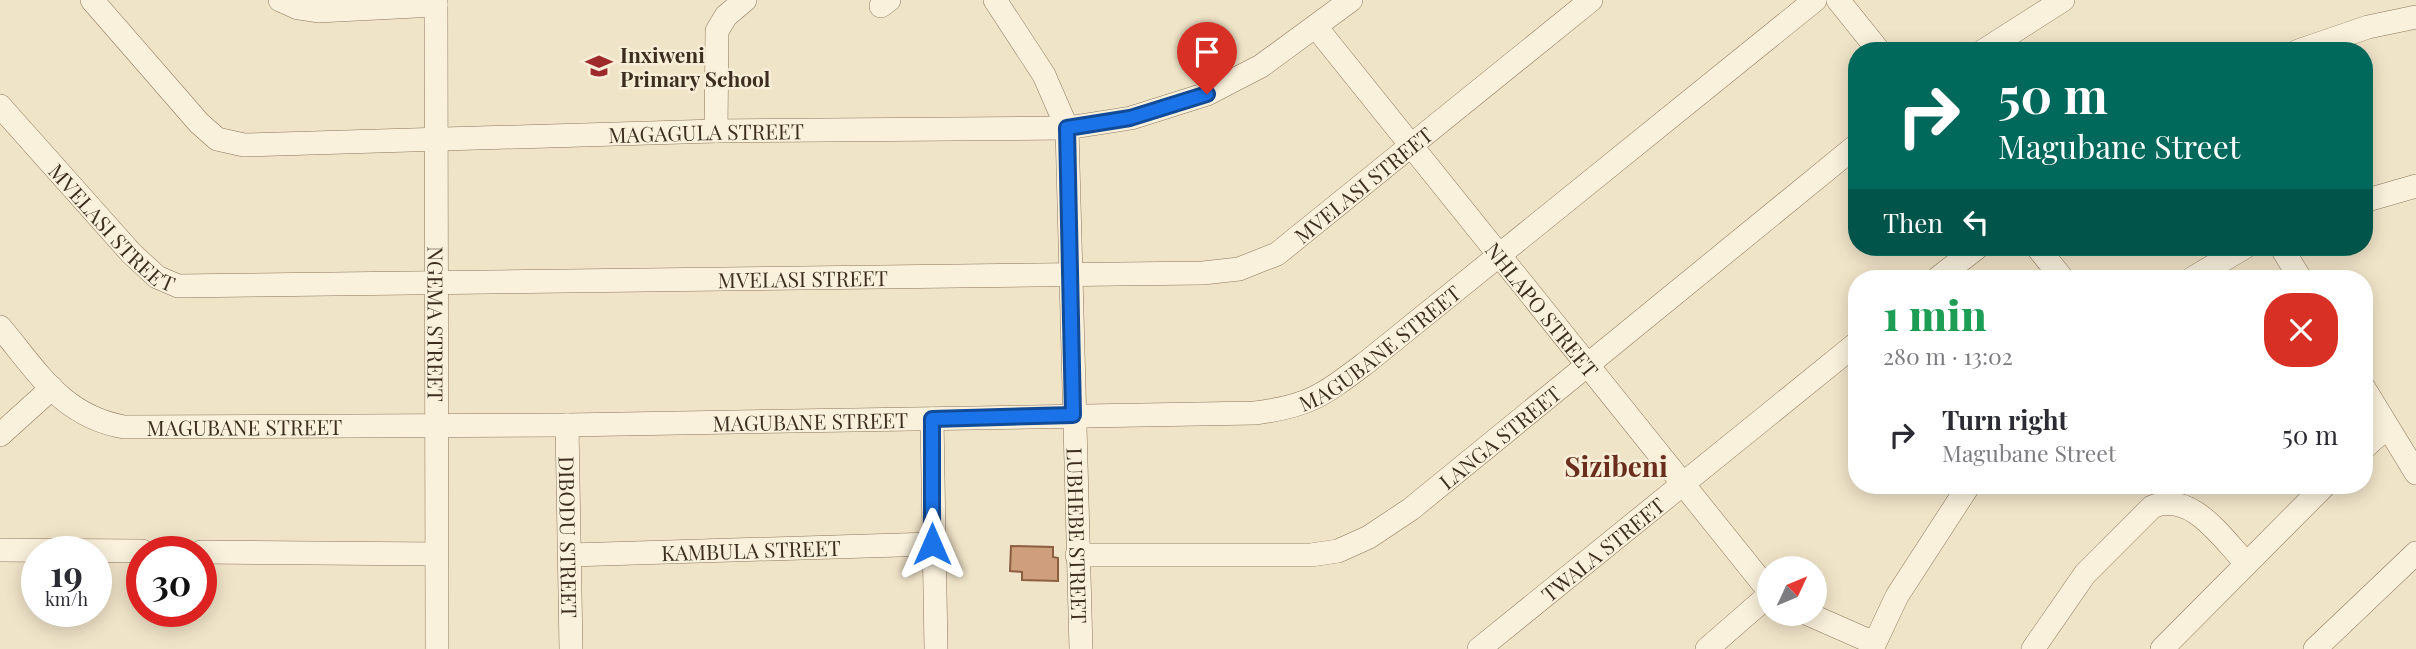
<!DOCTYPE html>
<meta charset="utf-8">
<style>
:root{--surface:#fff;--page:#f2f2f3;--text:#2b2b33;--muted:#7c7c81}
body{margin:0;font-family:"Playfair Display",serif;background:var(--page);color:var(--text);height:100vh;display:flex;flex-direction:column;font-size:26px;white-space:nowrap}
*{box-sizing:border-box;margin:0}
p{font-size:23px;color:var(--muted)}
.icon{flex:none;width:38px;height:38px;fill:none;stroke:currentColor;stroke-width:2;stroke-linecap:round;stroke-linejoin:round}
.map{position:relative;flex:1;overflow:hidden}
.panel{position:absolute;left:1848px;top:270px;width:525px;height:224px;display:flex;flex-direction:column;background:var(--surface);border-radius:28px;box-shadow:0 4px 18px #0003}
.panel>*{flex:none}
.guide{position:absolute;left:1848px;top:42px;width:525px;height:214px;border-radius:28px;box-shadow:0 4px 18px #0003;background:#00695c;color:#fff;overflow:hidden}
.needle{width:46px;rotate:46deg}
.fabs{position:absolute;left:1757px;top:556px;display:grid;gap:14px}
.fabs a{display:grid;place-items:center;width:70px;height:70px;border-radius:50%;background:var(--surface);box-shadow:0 4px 18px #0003;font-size:35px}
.speed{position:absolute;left:21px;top:536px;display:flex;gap:14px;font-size:35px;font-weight:700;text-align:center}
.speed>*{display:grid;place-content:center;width:91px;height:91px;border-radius:50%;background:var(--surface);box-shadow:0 4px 18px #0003;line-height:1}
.speed small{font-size:18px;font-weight:400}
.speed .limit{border:10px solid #d22;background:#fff;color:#111}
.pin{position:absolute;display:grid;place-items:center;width:60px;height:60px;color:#fff;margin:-72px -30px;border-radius:50% 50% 50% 0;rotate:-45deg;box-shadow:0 0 7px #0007}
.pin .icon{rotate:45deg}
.me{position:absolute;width:77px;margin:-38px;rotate:0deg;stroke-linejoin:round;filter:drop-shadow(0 0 5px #0008)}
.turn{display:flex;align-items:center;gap:24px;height:147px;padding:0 35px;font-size:32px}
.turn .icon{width:91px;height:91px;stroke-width:2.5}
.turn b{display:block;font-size:49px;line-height:60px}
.then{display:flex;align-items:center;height:66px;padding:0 35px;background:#0003;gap:14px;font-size:26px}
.round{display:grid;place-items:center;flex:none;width:74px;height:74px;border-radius:28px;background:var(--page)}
.summary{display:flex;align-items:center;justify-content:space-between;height:119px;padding:0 35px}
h1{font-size:42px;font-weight:800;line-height:52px;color:#1e9e55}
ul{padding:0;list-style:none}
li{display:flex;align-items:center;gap:21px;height:91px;padding:0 35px}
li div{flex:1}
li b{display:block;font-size:26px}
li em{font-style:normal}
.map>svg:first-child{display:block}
.building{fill:#cf9f7d;stroke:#8d5f41;stroke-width:2}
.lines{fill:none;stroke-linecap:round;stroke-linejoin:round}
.minor-casing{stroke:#8d765c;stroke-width:24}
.minor{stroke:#faf1dc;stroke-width:23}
.route-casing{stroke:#114b97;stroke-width:18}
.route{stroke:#1a73e8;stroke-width:12}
.labels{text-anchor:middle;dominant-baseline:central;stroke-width:5;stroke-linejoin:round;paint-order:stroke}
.poi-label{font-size:21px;font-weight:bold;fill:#3d2e20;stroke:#f7eed8;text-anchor:start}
.street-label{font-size:21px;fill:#3d2e20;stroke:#f7eed8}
.district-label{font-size:28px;font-weight:bold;fill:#6b2e1e;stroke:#f7eed8}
</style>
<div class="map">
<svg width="2416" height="649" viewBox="0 0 2416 649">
<rect width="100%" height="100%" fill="#f0e4c8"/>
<path class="building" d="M1011,546L1053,547V557L1058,558V581L1022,580V572L1010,571Z"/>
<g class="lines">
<g class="minor-casing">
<g id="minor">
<path id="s1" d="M92,0L199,123L217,139L244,145L716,131L1067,128L1131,118L1207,94L1261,66L1351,0"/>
<path d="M280,0L298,8L318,11L436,5"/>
<path id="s2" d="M436,0L437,649"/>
<path id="s3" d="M995,0L1044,75L1067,128L1081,649"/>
<path d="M1838,0L1879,51"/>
<path d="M881,6L889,0"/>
<path id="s4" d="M1316,27L1769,591"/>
<path d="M1983,51L2063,0"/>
<path d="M2298,51L2368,27L2416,17"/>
<path id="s5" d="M0,106L131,253L157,277L178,286L1203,273L1239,269L1277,254L1591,0"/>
<path d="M716,131L717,31L726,16L745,0"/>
<path d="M2364,201L2416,186"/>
<path d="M2037,247L2062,278"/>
<path d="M2281,247L2300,278"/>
<path d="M1938,278L1978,247"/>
<path d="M2193,278L2245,247"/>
<path id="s6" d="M0,327C38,372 62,416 124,427L567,425L1255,413C1310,406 1323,395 1367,362L1815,0"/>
<path d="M2364,388L2416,473"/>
<path d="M932,419L936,649"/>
<path id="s7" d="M567,425L571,649"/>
<path d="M0,435L52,388"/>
<path d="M2364,448L2387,427"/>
<path d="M0,550L142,551"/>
<path d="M201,552L436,554"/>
<path id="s8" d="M571,555L932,544"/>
<path id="s9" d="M1077,555H1311L1338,551L1369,537L1411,509L1857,145"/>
<path d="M1808,614L1874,643"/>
<path id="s10" d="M1479,649L1857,343"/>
<path d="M1707,649L1769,595"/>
<path d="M1872,649L1897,596L1969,485"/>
<path d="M2033,649L2085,574L2152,507C2191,490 2222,538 2246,563"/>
<path d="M2162,649L2325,485"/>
<path d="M2315,649L2416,553"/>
</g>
</g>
<use href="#minor" class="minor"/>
</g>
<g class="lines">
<g class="route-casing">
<path id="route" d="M932,544V419L1073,415L1067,128L1130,118L1207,94"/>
</g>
<use href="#route" class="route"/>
</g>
<defs>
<g id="school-bare" transform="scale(2.1)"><path d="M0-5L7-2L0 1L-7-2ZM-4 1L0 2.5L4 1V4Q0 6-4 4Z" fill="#9e2a2b" stroke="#f7eed8" stroke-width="2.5" paint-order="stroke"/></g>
</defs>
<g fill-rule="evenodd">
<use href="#school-bare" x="599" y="66"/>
</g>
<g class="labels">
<g class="poi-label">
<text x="620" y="54">Inxiweni<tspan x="620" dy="24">Primary School</tspan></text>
</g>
<g class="street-label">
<text stroke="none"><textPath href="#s1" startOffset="677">MAGAGULA STREET</textPath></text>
<text stroke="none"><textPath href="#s5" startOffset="1468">MVELASI STREET</textPath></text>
<text stroke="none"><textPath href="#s5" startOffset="166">MVELASI STREET</textPath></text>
<text stroke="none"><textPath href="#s5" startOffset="880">MVELASI STREET</textPath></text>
<text stroke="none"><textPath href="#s4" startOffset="362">NHLAPO STREET</textPath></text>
<text stroke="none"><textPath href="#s2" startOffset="324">NGEMA STREET</textPath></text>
<text stroke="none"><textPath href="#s6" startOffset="1438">MAGUBANE STREET</textPath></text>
<text stroke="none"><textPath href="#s6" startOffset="850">MAGUBANE STREET</textPath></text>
<text stroke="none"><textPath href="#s6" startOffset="284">MAGUBANE STREET</textPath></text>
<text stroke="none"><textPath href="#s9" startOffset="460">LANGA STREET</textPath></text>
<text stroke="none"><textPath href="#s3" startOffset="555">LUBHEBE STREET</textPath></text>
<text stroke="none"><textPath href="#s7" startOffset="112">DIBODU STREET</textPath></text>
<text stroke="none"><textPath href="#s10" startOffset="159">TWALA STREET</textPath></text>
<text stroke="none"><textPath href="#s8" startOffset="180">KAMBULA STREET</textPath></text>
</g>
<g class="district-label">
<text x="1616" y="465">Sizibeni</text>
</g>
</g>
</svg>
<div class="fabs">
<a><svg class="needle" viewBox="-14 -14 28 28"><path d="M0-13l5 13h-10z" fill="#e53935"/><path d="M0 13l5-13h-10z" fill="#7c7c81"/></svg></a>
</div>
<div class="speed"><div>19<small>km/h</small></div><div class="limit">30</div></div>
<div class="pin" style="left:1207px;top:94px;background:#d93025"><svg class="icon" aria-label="arrive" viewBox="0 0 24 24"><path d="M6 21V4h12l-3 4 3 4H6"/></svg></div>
<svg class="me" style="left:932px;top:544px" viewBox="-20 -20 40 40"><path d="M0-17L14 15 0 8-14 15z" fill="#1a73e8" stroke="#fff" stroke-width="4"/></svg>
<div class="guide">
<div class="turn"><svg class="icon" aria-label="right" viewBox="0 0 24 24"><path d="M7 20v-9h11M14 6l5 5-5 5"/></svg><div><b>50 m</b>Magubane Street</div></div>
<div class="then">Then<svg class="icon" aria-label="left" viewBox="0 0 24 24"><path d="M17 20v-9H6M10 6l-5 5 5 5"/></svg></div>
</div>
<section class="panel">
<div class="summary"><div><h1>1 min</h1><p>280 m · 13:02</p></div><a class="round" style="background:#d93025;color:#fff"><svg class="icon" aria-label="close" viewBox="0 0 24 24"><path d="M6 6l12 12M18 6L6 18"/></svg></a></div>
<ul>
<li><svg class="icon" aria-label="right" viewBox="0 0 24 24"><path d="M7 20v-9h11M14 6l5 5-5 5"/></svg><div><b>Turn right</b><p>Magubane Street</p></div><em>50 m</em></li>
</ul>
</section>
</div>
